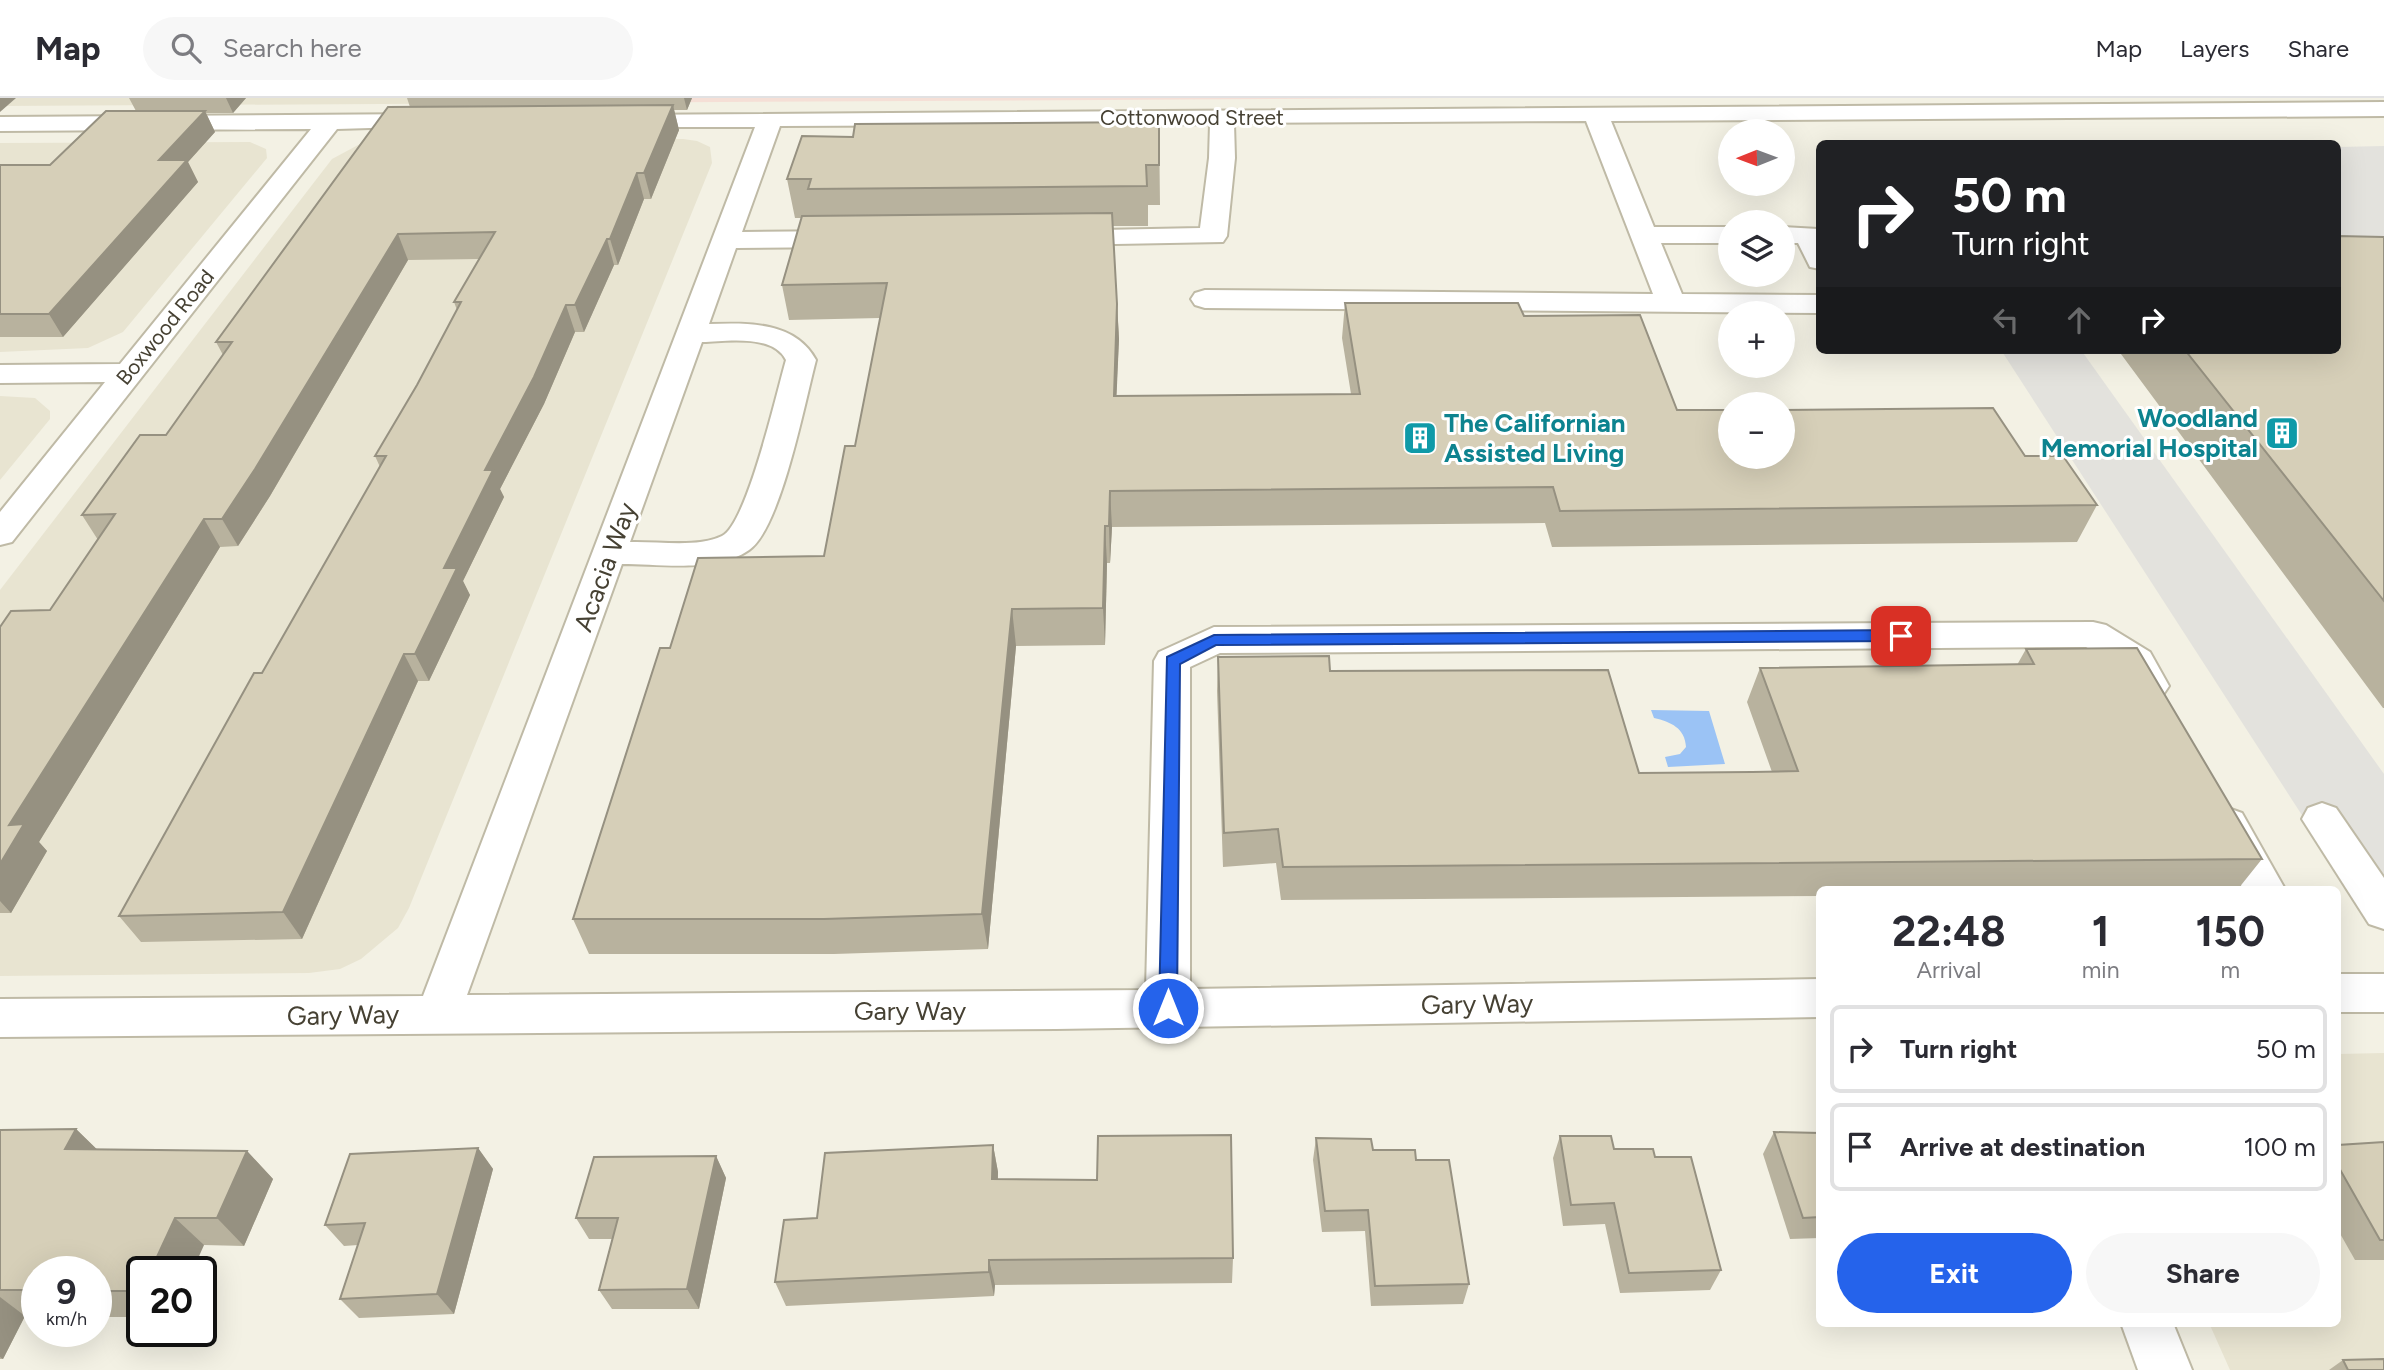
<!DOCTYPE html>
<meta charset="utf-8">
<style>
:root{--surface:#fff;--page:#f7f7f7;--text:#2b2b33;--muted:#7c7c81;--line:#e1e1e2;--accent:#2563eb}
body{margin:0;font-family:Figtree,sans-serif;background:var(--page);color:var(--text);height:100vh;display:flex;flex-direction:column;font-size:26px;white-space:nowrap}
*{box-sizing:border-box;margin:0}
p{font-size:23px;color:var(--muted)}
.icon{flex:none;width:38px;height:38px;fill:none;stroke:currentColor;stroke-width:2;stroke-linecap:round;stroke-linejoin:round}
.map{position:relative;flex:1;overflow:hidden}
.drawer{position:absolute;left:1816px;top:788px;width:525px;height:441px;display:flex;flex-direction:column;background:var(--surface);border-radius:10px;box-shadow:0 7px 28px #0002}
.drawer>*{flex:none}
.banner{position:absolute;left:1816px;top:42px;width:525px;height:214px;border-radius:10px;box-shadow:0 7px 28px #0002;background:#202124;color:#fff;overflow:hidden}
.needle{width:46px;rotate:269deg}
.controls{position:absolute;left:1718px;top:21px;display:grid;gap:14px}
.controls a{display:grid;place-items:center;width:77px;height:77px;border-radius:50%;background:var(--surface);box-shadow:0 7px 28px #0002;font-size:35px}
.speed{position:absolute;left:21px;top:1158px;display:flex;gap:14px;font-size:35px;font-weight:700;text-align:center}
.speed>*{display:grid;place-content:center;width:91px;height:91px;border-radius:50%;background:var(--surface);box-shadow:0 7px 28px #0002;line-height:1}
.speed small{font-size:18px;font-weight:400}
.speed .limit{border:4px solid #111;border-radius:10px;background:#fff;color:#111}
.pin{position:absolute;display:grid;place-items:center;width:60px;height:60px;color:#fff;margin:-30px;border-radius:14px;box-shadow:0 4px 10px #0006}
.me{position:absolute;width:77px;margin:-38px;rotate:0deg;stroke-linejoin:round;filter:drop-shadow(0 0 5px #0008)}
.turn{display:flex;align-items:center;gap:24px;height:147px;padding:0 21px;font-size:32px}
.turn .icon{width:91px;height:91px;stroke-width:2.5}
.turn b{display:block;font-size:49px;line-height:60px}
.lanes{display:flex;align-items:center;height:66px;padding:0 21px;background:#0003;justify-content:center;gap:35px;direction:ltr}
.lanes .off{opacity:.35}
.eta{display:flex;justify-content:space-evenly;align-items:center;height:119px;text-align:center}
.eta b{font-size:42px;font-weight:700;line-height:49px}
.cta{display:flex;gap:14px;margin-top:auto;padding:14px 21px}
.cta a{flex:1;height:80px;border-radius:42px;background:var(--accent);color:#fff;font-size:28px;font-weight:700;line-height:80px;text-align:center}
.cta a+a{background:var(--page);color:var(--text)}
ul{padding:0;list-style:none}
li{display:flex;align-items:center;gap:21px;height:88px;margin:0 14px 10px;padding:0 7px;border:4px solid var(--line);border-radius:10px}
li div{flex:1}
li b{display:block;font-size:26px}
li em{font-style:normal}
header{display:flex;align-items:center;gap:42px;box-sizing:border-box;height:98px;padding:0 35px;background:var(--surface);border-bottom:2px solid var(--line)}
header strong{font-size:33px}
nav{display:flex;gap:38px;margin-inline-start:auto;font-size:24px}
.search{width:490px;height:63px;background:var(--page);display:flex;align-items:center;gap:18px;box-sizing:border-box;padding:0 24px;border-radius:38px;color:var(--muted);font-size:26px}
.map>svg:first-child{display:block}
.residential{fill:#e8e4d1}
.medical{fill:#f5dfd6}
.parking{fill:#e3e2dd}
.water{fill:#9bc3f5}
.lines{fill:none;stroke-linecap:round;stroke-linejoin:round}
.minor-casing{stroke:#bfbaa6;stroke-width:4}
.minor{fill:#fff;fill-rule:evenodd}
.wall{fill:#b8b29e}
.shaded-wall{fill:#969181}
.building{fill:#d6cfb8;stroke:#969181;stroke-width:2}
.route{fill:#2563eb;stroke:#184099;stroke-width:2}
.labels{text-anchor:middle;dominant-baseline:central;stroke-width:6;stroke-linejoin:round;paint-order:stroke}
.far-street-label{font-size:21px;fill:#464133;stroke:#fff}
.culture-label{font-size:26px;font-weight:bold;fill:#0d838f;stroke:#fff;text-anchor:end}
.street-label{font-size:26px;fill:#464133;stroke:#fff}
</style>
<header>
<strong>Map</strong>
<div class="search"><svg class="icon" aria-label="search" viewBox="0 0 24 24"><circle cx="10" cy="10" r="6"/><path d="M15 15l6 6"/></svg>Search here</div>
<nav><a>Map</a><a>Layers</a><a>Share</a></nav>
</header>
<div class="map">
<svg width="2384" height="1272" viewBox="0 0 2384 1272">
<rect width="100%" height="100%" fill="#f3f1e4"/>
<g class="residential">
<path d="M0,0H560L556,5L0,8Z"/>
<path d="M683,41L697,43L710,49L712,65L409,810L398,830L361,861L340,871L309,875L0,878V492L332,61L360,46L393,43Z"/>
<path d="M250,44L266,51L267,60L123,234L88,250L0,254V45Z"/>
<path d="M0,298L35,300L50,313V321L0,382Z"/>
<path d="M2384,955V1272H2230L2209,1225H2338V956Z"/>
</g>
<path class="medical" d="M560,0H1454L556,5Z"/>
<g class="parking">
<path d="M2384,48V158L2338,159V49Z"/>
<path d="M2001,252H2081L2384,676V795L2353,796Z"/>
</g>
<path class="water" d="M1651,612L1709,613L1725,666L1668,669L1665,659L1680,656L1686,649C1685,630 1671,624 1654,620Z"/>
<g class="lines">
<g class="minor-casing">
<g id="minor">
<path d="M2384,4V18L1611,23L1654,129H1731V145H1661L1682,196L1820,197V215L1205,210L1195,207L1191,201L1195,195L1205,192L1653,196L1586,23L1234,25L1235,60L1227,138L1223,144L1062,147L1052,145L1048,139L1052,133L1200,130L1209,60L1210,26L780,28L742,134L848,133L858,135L862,141L858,147L848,149L736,150L709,226C748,225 795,223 816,262C805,303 781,430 749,452C716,475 660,466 622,466L467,897L1146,892L1154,563L1159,554L1214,529L2093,524L2106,527L2150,554L2169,588L2163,597L2150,601L2137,597L2123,571L2086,549L1220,555L1190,569V891L1820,881V919L1056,931L0,939V901L423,898L755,29H625L616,27L613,22L616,17ZM702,244C727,243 773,236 786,262C777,293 747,426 722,438C697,450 658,443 630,444Z"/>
<path d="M428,16L437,18L440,23L437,28L337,31L12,444L0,447V414L105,284L0,285V267L120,266L311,31L0,33V19Z"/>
<path d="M1783,129L1818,131L1820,171L1810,169L1798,145H1783Z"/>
<path d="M2322,705L2336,710L2384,780V831L2369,826L2302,721L2308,710Z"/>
<path d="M2228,710L2242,715L2285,791H2243L2208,726L2214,715Z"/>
<rect x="2338" y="876" width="46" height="38"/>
<path d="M2121,1225H2173L2192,1272H2138Z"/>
</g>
</g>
<use href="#minor" class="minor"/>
</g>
<g class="wall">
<path d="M129,0H246L233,15H206L215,34L188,64L198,84L63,239H0V67H50L136,13Z"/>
<path d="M407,0H692L687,12H674L679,32L651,101H644L618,167H614L584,234H575L544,306L500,391L504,399L463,483L470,497L429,583H418L302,841L141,844L119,818L262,575L380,369L375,358L417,287L457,212L454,204L479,161L408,162L270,398L238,448L220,449L39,744L47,753L11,815H0V529L50,512L98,442L82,417L166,337L223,257L216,244L410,9Z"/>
<path d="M1159,24L1160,107H1148V128H1113L1119,241L1116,298L1351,296L1342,240L1345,205L1524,218L1677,312L2025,358L2097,407L2077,444L1552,449L1545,425L1112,429L1110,465H1107L1105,547L1016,548L988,851L834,856H589L573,821L670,550L824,458L855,348L880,220L789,222L782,187L802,120H795L787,81L853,39Z"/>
<path d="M2384,139V610H2383L2118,252H2338Z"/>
<path d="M2026,551L2262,761L2238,791H1820V798L1281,802L1276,765L1223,769L1217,593L1218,559L1330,573L1639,675L1752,674H1772L1747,604L1760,570L2017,567Z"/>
<path d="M76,1031L96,1051L247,1053L273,1081L244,1148L204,1147L142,1174V1219H96V1174H37V1218H25L3,1261H0V1032Z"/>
<path d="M1774,1034L1820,1035V1140L1790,1141L1763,1056Z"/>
<path d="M1560,1038L1614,1051L1655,1059L1721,1172L1710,1192L1620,1195L1605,1126L1563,1128L1553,1060Z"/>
<path d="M1316,1040L1416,1062L1469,1186L1463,1206L1371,1208L1365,1133L1322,1134L1313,1062Z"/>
<path d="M2384,1044V1162H2355L2338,1132V1047Z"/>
<path d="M993,1047L998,1074V1082L1233,1160L1232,1185L995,1187L994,1198L786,1208L775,1184L817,1120Z"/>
<path d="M478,1050L493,1071L454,1216L359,1220L340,1201L358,1147L344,1148L325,1127Z"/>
<path d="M716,1058L726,1080L699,1211H612L599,1192L612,1141H589L576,1120Z"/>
<path d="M2343,1262L2384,1272H2329Z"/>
</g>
<g class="shaded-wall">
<path d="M0,0H16L0,14Z"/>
<path d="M226,0H246L233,15Z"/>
<path d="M684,0H692L687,12Z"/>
<path d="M673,7L679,32L651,101L644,75Z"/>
<path d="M205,13L215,34L188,64L198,84L63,239L49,216L159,62Z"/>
<path d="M637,75L644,101L618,167L610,141Z"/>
<path d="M398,136L408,162L270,398L238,448L222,421Z"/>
<path d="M607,141L614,167L584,234L575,207Z"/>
<path d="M1117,206L1119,241L1115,334L1114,298Z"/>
<path d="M566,207L575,234L544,306L500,391L504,399L463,483L470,497L429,583L415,556L444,470L485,372Z"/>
<path d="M1110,393L1112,429L1110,465L1109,428Z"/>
<path d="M204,421L220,449L39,744L47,753L11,815L0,803V766L9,727Z"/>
<path d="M1105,428L1107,465L1105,547L1103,510Z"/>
<path d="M1012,511L1016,548L988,851L982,816Z"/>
<path d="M404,556L418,583L302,841L283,814Z"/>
<path d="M76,1031L106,1060L65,1051Z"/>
<path d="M993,1047L998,1074L997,1107L992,1081Z"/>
<path d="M478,1050L493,1071L454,1216L437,1196Z"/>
<path d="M247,1053L273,1081L244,1148L217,1120Z"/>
<path d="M716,1058L726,1080L699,1211L687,1191Z"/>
<path d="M175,1120L204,1147L192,1174H150Z"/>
<path d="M989,1162L995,1187L994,1198L989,1174Z"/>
<path d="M0,1199L25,1218L3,1261L0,1259Z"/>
</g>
<g class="building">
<path d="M673,7L644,75H637L610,141H607L575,207H566L534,279L485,372H493L444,470H457L415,556H404L283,814L119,818L254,575H262L386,358H375L417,287L461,204H454L495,134L398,136L255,371L222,421H204L9,727L24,726L0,766V529L11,513L50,512L115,416L82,417L140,337H166L232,244H216L388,9Z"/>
<path d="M106,13H205L159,62H187L49,216H0V67H50Z"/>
<path d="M1159,24V67H1146L1147,88L808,91L811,81H787L802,38L853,39L855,26Z"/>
<path d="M1112,115L1117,206L1114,298L1360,296L1345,205H1518L1524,218L1640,217L1677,312H1731V359H1783V312L1993,310L2025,358H2063L2097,407L1560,413L1553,389L1110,393L1109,428H1105L1103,510L1012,511L982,816L824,821H573L660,550H670L698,460L824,458L845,348H855L887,185L782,187L802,118Z"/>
<path d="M2338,138L2384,139V503L2185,252H2338Z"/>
<path d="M2137,550L2262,761L1283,769L1278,731L1224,735L1218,559L1329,558L1330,573L1608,572L1639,675L1752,674L1798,673L1760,570L2034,566L2026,551Z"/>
<path d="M76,1031L65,1051L247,1053L217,1120H175L150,1174H142L141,1193H96V1174H37V1192H0V1032Z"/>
<path d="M1774,1034L1820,1035V1119L1803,1120Z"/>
<path d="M1231,1037L1233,1160L989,1162V1174L775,1184L784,1122L817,1120L825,1055L993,1047L992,1081L1097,1082L1098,1038Z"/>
<path d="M1560,1038H1611L1614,1051H1653L1655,1059H1691L1721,1172L1629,1175L1614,1105L1571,1107Z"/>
<path d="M1316,1040L1371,1041L1373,1052H1415L1416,1062H1449L1469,1186L1375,1188L1368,1112L1325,1113Z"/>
<path d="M2384,1044V1142H2380L2338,1068V1047Z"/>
<path d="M478,1050L437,1196L340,1201L365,1125L325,1127L350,1056Z"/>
<path d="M716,1058L687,1191L599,1192L618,1120H576L594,1059Z"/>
<path d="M2384,1261V1272H2348L2343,1262Z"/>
</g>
<path class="route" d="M1901,532L1908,538L1901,543L1216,547L1180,566L1177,910L1175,916H1162L1159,910L1167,559L1214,537Z"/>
<defs>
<g id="building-square" transform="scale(1.75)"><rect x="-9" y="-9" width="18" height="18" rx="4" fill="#0f9aa8" stroke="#fff"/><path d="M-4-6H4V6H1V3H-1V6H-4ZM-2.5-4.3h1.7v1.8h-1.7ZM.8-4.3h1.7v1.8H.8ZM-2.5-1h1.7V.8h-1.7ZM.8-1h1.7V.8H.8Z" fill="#fff"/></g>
</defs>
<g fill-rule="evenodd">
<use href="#building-square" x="2282" y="335"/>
<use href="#building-square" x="1420" y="340"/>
</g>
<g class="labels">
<g class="far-street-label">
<text x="1192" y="19">Cottonwood Street</text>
<text transform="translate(165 229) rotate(-51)">Boxwood Road</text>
</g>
<g class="culture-label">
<text x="2258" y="320">Woodland<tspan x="2258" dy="30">Memorial Hospital</tspan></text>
<text x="1444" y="325" text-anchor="start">The Californian<tspan x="1444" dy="30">Assisted Living</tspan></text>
</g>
<g class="street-label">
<text transform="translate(605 469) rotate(-70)">Acacia Way</text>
<text transform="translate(1477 906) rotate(-1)">Gary Way</text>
<text x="910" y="913">Gary Way</text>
<text transform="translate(343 917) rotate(-1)">Gary Way</text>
</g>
</g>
</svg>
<div class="controls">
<a><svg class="needle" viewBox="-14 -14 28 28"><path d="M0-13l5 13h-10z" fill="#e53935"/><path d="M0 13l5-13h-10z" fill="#7c7c81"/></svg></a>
<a><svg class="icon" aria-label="layers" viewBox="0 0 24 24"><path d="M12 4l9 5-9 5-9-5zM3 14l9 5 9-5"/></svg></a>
<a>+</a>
<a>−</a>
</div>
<div class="speed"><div>9<small>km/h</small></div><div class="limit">20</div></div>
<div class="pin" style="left:1901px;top:538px;background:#d93025"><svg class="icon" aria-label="arrive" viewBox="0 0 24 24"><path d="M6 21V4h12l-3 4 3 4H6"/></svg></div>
<svg class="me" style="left:1168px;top:910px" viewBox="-20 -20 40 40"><circle r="17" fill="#2563eb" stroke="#fff" stroke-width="3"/><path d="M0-11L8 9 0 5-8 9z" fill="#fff"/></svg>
<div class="banner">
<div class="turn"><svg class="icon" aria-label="right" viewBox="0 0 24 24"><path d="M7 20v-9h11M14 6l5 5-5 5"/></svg><div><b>50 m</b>Turn right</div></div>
<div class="lanes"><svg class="icon off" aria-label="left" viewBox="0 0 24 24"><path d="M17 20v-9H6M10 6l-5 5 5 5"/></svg><svg class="icon off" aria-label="ahead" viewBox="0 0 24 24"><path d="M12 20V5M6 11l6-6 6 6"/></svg><svg class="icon" aria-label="right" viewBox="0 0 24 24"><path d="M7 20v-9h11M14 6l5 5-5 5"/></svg></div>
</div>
<section class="drawer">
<div class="eta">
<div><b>22:48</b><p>Arrival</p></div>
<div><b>1</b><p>min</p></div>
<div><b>150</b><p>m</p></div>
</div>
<ul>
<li><svg class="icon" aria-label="right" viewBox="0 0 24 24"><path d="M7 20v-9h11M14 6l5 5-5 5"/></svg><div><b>Turn right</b></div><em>50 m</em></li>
<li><svg class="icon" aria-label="arrive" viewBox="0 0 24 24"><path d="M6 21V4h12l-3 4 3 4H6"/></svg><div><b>Arrive at destination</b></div><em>100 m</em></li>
</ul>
<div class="cta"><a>Exit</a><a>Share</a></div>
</section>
</div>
